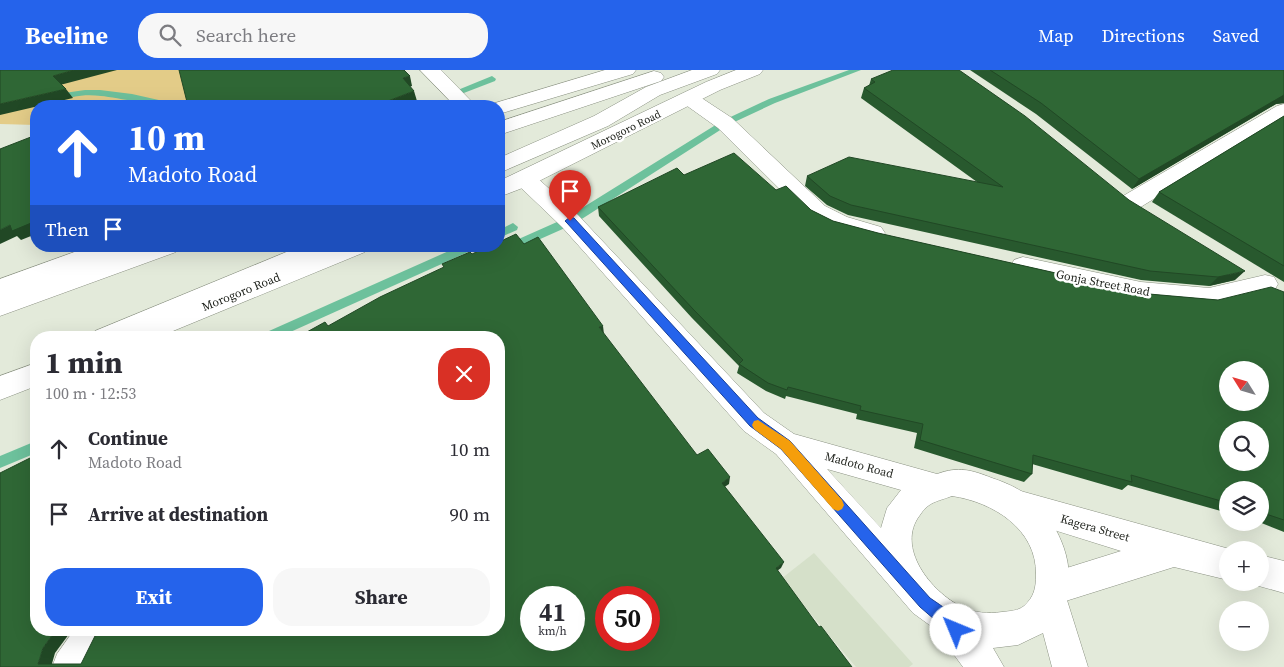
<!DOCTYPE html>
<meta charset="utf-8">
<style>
:root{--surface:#fff;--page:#f7f7f7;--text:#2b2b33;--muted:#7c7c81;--accent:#2563eb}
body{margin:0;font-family:"Source Serif 4",serif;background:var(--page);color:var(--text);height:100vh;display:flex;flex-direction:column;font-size:19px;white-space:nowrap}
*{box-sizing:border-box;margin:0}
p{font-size:16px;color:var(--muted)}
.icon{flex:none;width:28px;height:28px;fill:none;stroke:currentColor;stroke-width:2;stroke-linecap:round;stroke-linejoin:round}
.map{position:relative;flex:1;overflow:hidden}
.panel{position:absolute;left:30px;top:261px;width:475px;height:305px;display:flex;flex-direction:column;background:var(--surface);border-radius:20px;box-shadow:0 5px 20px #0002}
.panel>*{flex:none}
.top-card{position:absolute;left:30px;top:30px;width:475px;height:152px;border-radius:20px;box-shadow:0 5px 20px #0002;background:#2563eb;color:#fff;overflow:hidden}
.needle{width:32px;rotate:307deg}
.controls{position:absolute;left:1219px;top:291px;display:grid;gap:10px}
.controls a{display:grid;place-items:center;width:50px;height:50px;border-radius:50%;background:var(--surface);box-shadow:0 5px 20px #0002;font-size:25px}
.speed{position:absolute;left:520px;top:516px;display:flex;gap:10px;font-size:25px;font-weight:700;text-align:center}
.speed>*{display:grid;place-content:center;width:65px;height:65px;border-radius:50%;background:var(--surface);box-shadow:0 5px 20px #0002;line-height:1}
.speed small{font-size:12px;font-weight:400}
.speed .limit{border:8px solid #d22;background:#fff;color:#111}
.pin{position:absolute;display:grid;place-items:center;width:42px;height:42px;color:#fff;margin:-51px -21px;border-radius:50% 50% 50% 0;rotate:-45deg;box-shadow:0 0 5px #0007}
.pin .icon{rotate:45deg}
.me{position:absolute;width:55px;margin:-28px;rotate:315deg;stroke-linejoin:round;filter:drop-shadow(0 0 4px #0008)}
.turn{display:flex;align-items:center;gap:18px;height:105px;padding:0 15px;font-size:22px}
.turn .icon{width:65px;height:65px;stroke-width:2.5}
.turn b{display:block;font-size:35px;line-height:42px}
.then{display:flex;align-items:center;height:48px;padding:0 15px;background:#0003;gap:10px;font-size:19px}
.round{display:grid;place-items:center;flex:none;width:52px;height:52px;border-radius:20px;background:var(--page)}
.overview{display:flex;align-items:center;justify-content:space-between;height:85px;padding:0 15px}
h1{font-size:30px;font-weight:700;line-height:38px}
.action{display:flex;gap:10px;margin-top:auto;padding:10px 15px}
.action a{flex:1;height:58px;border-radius:20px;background:var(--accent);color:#fff;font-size:20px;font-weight:700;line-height:58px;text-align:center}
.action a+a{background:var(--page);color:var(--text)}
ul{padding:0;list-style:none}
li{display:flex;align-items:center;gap:15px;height:65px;padding:0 15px}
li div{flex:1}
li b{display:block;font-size:19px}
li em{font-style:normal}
header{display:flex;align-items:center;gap:30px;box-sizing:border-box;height:70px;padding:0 25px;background:var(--accent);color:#fff}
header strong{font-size:24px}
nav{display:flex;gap:28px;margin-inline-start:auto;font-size:18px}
.search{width:350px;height:45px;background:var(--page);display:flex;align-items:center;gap:12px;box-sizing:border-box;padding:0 18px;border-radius:20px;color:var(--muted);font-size:19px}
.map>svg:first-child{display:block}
.built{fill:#d5e0c9}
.green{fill:#e3cc88}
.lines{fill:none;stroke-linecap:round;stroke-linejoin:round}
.stream{fill:#6dc19c;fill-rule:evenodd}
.minor-casing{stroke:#8b9283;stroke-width:1}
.major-casing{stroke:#8b9283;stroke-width:1}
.highway-casing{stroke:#8b9283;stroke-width:1}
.minor{fill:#fff;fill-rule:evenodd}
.major{fill:#fff;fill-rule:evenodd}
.highway{fill:#fff;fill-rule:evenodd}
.wall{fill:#28592e}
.shaded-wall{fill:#214825}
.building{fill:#2f6735;stroke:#214825;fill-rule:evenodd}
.route{fill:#2563eb;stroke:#184099}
.slow{fill:#f59e0b}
.labels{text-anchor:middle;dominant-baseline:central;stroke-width:5;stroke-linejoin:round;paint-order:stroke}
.far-street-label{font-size:11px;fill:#232620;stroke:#fff}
.street-label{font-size:12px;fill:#232620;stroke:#fff}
</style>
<header>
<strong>Beeline</strong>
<div class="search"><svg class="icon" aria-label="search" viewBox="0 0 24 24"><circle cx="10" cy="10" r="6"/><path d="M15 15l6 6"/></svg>Search here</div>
<nav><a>Map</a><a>Directions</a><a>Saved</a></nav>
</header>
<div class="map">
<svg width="1284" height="597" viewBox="0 0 1284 597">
<rect width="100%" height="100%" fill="#e3eada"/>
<path class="built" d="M814,483L913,594L909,597H856L781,509Z"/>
<path class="green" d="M0,0H277L386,19L424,34V36H36V55L0,54Z"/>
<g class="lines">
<g class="stream">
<path d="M849,0H861L775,33L728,55L574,154L511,182H503L501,179L503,176L566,148L722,51L769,29Z"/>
<path d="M492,6L496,9L495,11L456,26L448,24Z"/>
<path d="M58,17L61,18L64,23L85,20H100L132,24L172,33L204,28L209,31C190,46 125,28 101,26C92,25 82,25 73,27C67,27 63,30 58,29L53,20Z"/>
<path d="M513,153L518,157L517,160L499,168V160Z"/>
<path d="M460,176H476L475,179L277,268H258L260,265Z"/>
<path d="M36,371V383L0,398V386Z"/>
</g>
<g class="minor-casing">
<g id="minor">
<path d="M420,0H441L476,36H455Z"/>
<path d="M692,0H720L717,4L660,25L608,56L499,103V88L594,46L646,17Z"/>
<path d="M654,1L661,3L664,7L661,11L499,65V52Z"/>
<path d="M690,23L697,25L732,48L825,136L847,147L881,157L885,163L881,169L873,171L831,159L809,148L718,58L683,33L680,29L683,25Z"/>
<path d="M1284,34V49L1139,138L1131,140L1123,138L1120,132L1123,126L1277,36Z"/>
<path d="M140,176H179L176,182L0,246V226Z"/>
<path d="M301,176H337L334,182L132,268H91L95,261Z"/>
<path d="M1023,187L1141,212L1209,218L1265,205L1274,207L1278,214L1274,221L1209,238L1141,232L1014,202L1011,196L1014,190Z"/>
<path d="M1017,420L1233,480H1228V510L1174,497L1053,535L1041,530L1036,518L1041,506L1121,481L1006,445L1001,435L1006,425Z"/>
<path d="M1260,485L1284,491V523L1248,513L1260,512Z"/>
<path d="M74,560H111L91,597H52L57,584Z"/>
</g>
</g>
<g class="major-casing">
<path id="major" d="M525,102L533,104L578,145L764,343L794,364L937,404C958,396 972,400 992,408C1004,412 1016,417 1027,425C1055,447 1077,491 1066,527L1088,597H1052L1043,563L1018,575L993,578L1004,597H963L935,559L913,543L776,384L744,361L562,157L517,114L514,109L517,104ZM827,399L901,420L887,438L881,458ZM952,426C993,432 1037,459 1036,505C1036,518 1034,527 1024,536C1018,541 1010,541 1002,542C988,544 975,543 962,537C931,522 895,477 920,445C922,442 925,438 928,436C934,431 945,429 952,426Z"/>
</g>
<g class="highway-casing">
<g id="highway">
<path d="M605,0H636L633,4L499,44V36H490L492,34Z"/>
<path d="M736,0H763L760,4L720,20L533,114L499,127V111L706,12Z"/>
<path d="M91,176H129L126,182L0,229V209Z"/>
<path d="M331,176H368L365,182L156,268H114L118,261Z"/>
<path d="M36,293V316L0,330V306Z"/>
</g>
</g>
<use href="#minor" class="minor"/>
<use href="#major" class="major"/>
<use href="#highway" class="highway"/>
</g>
<g class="wall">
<path d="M970,0H1284V33L1276,34L1132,119L1036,44Z"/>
<path d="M871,9L1129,130L1235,210L1209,216L1141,210L848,145L827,135L805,116L807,106L977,112L861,28L864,18L869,16Z"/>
<path d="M1284,46V212L1152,132L1159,122Z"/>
<path d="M684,105L776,120L811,140L833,151L878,163L1149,224L1218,230L1284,222V462L1259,452H1260V420H1228V443L1128,415L1122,420L1032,394V404L1024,412L914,378L917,363L856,349L857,344L786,326L785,329L766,321L737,303L739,296L692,248L599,146L598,137Z"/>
</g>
<g class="shaded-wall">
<path d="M74,0H117L60,15L53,6Z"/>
<path d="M410,6L412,16L406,18L403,8Z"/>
<path d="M66,19L73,28L0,45V34Z"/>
<path d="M414,21L417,31L403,36H375Z"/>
<path d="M1284,25V33L1276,34L1132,119L1139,109Z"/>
<path d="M36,151V164L21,170L17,166L0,174V160L10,155Z"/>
<path d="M1245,201L1235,210L1209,216L1218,207Z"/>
<path d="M603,256L604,264L599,257Z"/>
<path d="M730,407L729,414L720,420L722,413Z"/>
<path d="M784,492L781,498L773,504L776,498Z"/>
<path d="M56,560H72L55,583L51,597L38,594L43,578Z"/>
</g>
<g class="building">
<path d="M0,0H74L53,6L66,19L0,34Z"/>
<path d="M179,0H404L410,6L403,8L414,21L375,36H188Z"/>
<path d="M893,0H959L1025,46L1129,130L1245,201L1218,207L1150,201L851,135L830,126L807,106L849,87L1003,117L864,18L875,12L871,9Z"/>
<path d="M990,0H1284V25L1139,109L1041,33Z"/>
<path d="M1284,46V196L1159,122Z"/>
<path d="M36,65V151L12,161L10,155L0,160V79Z"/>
<path d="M734,83L776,120L786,116L811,140L833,151L878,163L1149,224L1218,230L1271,217L1284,222V450L1260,442V420H1228V433L1131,405L1132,412L1033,385L1032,404L920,370L923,354L860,340L861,336L788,317L787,320L768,313L739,294L743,290L693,239L598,137L677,98L684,105ZM1228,300H1260V332H1228ZM1228,360H1260V392H1228Z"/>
<path d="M516,164L524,174L538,167L603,256L599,257L697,385L708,379L730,407L722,413L784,492L776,498L819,557L821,556L852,597H0V403L36,385V560H56L43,578L38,594H81L98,560H499V268H296L325,252L328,256L380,227L444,197L442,194L470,182L472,184L489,176H499V172ZM531,528H574V570H531ZM606,528H649V570H606Z"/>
</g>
<path class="route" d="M570,147L574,148L758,348L790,371L930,528C943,537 957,545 964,560L962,566L956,568L920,537L781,379L750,356L567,153L565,151Z"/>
<path class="slow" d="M758,350L790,371L842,430L844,435L842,439L838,441L833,439L781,379L754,359L752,355L754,351Z"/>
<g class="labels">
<g class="far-street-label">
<text transform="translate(626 60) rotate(-26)">Morogoro Road</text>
</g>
<g class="street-label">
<text transform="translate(1103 213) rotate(11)">Gonja Street Road</text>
<text transform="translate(241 222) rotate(-22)">Morogoro Road</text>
<text transform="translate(859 395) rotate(15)">Madoto Road</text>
<text transform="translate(1095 458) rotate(16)">Kagera Street</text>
</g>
</g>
</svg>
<div class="controls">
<a><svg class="needle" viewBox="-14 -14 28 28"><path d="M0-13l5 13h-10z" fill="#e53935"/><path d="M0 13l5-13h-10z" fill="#7c7c81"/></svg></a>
<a><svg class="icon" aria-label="search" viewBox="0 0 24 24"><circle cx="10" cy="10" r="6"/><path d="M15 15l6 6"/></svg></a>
<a><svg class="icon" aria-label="layers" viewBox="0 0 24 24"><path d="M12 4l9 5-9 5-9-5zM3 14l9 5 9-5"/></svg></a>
<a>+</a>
<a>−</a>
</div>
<div class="speed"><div>41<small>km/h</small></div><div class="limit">50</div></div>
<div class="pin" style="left:570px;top:151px;background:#d93025"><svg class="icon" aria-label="arrive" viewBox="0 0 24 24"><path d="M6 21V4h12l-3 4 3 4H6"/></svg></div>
<svg class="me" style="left:956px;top:560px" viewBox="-20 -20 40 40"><circle r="19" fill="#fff"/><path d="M0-13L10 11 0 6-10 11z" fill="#2563eb"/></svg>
<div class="top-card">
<div class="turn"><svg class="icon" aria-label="ahead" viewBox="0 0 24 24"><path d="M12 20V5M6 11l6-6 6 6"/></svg><div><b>10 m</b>Madoto Road</div></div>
<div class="then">Then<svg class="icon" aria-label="arrive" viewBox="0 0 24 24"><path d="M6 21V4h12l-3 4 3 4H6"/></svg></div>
</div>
<section class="panel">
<div class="overview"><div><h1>1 min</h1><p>100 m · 12:53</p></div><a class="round" style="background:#d93025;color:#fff"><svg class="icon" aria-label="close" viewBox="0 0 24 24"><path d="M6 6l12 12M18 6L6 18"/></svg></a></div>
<ul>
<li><svg class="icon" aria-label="ahead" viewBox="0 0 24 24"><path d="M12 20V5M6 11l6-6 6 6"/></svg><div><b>Continue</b><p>Madoto Road</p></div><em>10 m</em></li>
<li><svg class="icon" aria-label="arrive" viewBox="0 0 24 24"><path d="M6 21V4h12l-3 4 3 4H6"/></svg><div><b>Arrive at destination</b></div><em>90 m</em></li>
</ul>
<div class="action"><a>Exit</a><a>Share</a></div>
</section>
</div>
